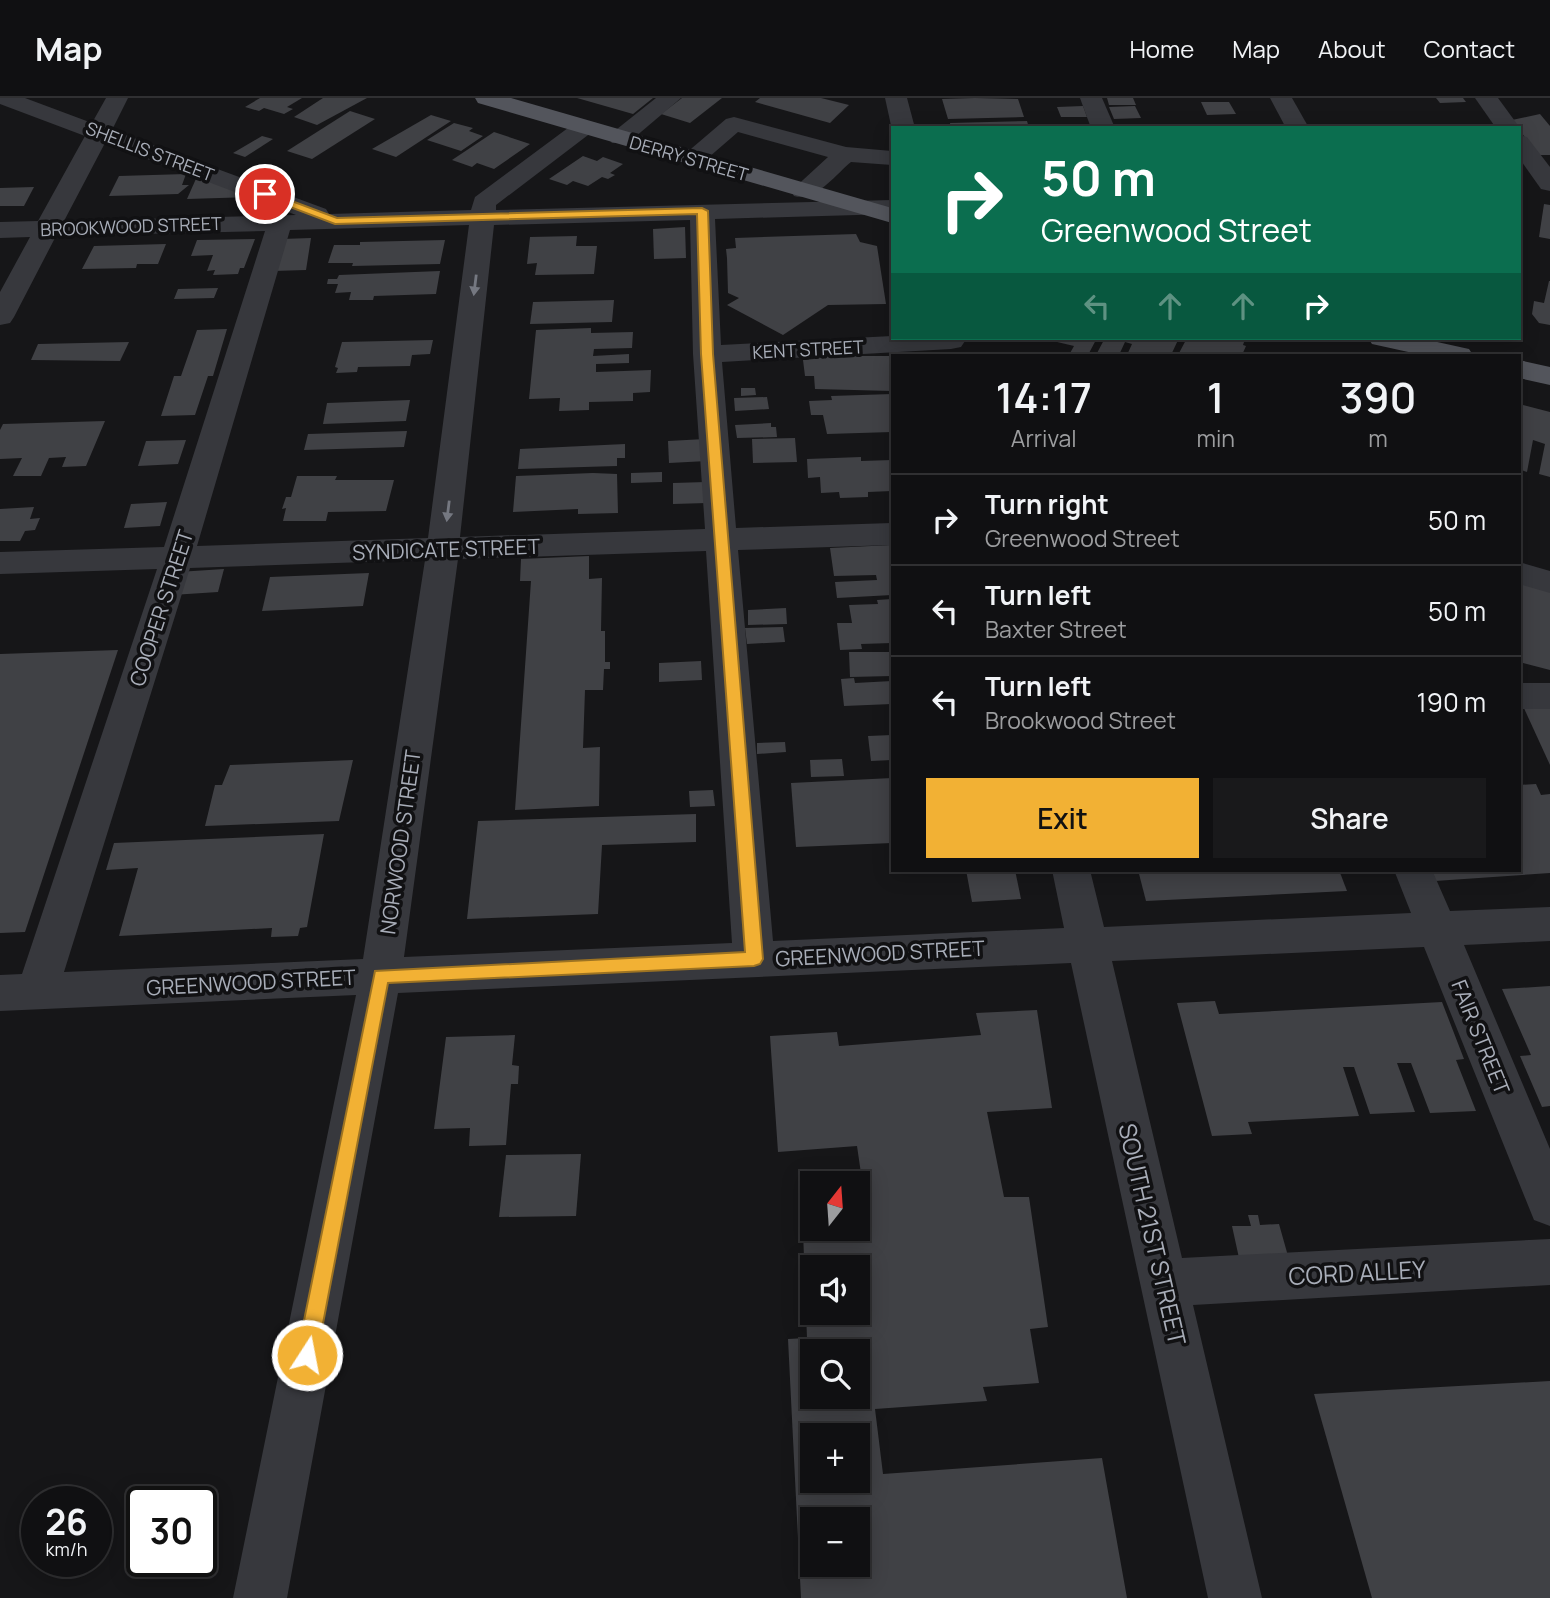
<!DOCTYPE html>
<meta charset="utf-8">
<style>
:root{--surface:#101012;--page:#19191b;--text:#f1f3f6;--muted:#9c9d9f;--line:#303032;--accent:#f2b134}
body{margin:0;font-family:Manrope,sans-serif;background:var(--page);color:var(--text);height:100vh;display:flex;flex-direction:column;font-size:26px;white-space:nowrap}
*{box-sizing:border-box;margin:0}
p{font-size:23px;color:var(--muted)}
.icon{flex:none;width:38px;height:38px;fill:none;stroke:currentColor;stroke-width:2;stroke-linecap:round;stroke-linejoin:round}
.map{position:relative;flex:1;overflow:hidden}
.sheet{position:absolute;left:891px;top:256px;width:630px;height:518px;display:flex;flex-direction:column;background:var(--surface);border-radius:0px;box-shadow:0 4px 18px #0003,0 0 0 2px var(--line)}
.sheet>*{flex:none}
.guide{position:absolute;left:891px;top:28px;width:630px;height:214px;border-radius:0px;box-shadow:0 4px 18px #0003,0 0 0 2px var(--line);background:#0b6e4f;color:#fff;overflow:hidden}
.needle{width:46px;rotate:17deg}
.tools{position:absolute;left:800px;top:1073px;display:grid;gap:14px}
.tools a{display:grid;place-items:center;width:70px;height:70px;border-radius:0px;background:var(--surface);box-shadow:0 4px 18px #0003,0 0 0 2px var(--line);font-size:35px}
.speed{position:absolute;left:21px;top:1388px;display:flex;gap:14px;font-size:35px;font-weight:700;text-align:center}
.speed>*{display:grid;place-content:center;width:91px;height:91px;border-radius:50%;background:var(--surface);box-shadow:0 4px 18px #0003,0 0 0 2px var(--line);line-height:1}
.speed small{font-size:18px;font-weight:400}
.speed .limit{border:4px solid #111;border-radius:10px;background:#fff;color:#111}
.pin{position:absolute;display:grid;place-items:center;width:60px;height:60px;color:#fff;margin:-30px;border:4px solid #fff;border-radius:50%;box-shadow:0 2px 7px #0007}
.me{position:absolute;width:77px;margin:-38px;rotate:11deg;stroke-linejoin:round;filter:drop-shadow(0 0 5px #0008)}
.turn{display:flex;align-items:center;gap:24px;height:147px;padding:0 35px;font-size:32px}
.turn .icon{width:91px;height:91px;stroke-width:2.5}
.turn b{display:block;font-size:49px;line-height:60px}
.lanes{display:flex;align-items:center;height:66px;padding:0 35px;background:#0003;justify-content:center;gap:35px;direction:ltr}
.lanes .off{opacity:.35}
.eta{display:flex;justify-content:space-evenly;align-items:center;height:119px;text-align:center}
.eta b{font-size:42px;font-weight:600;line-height:49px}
.button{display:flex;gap:14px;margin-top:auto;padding:14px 35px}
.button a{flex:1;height:80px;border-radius:0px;background:var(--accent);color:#111;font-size:28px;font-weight:600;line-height:80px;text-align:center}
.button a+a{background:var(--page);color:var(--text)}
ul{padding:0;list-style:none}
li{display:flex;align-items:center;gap:21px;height:91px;padding:0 35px;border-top:2px solid var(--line)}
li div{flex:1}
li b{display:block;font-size:26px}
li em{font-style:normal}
header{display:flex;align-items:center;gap:42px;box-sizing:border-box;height:98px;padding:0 35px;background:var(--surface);border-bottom:2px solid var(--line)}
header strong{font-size:33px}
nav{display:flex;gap:38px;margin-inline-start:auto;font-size:24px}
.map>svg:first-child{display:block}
.building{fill:#404145;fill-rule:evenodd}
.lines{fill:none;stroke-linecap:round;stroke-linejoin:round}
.minor{fill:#37383d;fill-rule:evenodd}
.major{fill:#53555c;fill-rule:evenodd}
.oneway{fill:#757881}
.route{fill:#f2b134;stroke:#9d7322;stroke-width:2}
.labels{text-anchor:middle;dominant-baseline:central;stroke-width:7;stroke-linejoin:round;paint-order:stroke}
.far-street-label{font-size:18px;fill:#a8adb8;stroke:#111113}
.street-label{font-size:21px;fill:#a8adb8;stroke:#111113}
.near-street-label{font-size:24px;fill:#a8adb8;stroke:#111113}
</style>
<header>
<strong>Map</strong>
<nav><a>Home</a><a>Map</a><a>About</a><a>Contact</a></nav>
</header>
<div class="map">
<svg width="1550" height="1500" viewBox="0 0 1550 1500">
<rect width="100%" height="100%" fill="#161618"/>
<g class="building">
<path d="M260,0H302L287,9L293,11L284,16L264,10L259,13L245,9Z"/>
<path d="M323,0H367L317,27L294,19Z"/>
<path d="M577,0H653L633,16Z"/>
<path d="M682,0H722L690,25L661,16Z"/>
<path d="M760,0H821L849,7L830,25L755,4Z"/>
<path d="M975,0L1018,1L1024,19L948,21L942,1Z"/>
<path d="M1107,0H1133L1136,7H1109Z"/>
<path d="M1436,0H1463L1466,4L1440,5Z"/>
<path d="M1201,4H1229L1236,16L1207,17Z"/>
<path d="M1083,8L1087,19H1061L1057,9Z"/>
<path d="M1135,8L1141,20L1114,21L1109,9Z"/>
<path d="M350,13L375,21L312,61L287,53Z"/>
<path d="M1540,16L1550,28V57H1538L1512,22Z"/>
<path d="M431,17L451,23L396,59L372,51Z"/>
<path d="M1027,23L1029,30H951L950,25Z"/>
<path d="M454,25L473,30L469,33L483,38L461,53L427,42Z"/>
<path d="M494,34L530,46L494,71L477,65L472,69L452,62Z"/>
<path d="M262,38L273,41L245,59L233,55Z"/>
<path d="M583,58L597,63L603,59L623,66L610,75L615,77L608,81L602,79L588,88L573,83L567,87L549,81Z"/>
<path d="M199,74L252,99L187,101Z"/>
<path d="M186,76L182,87H189L178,96L109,98L119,78Z"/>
<path d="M34,89L24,108H0V90Z"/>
<path d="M1544,106L1550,107V141L1539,139Z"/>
<path d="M685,129L686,160L654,161L653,131Z"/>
<path d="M856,136L860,144L877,148L886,206L828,207L783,237L727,207L739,200L728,195L727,160L726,151L736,150L735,140Z"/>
<path d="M577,138L576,148H597L594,176L535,177L537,165L527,166L530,139Z"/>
<path d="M311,140L306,172L273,173L282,141Z"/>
<path d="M255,141L244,170H240L238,176L213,177L215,172L207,173L213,157L191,158L197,142Z"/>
<path d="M445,142L440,166L352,168L353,165H328L334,147H360V144Z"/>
<path d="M166,146L158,166H137L136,170L82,171L94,148Z"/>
<path d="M440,173L436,196L374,198L373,202H349L351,194L335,195L338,186H327L328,181H337L339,177Z"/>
<path d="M1549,183H1550V227L1539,225L1532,216L1534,203L1544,205Z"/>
<path d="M218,190L214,200L174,201L178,191Z"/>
<path d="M614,202L612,224L530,226L533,204Z"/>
<path d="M591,230V235L633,234L632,250L594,251L593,258L629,256V265L596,266V274L651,272L650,294L633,295V303L589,304V312L559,313L560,300L529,301L536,232Z"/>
<path d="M227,231L213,278H208L195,317L161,318L174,278H181L197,232Z"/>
<path d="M1055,240H1097L1088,257H1069L1074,248L1053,243Z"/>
<path d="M1105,240H1179L1171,257H1127L1132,246L1125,244L1119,257H1096Z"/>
<path d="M1187,240H1238L1245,241L1243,247L1246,248L1242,257H1178Z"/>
<path d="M433,242L430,256L412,257L410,268L358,269L357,274L336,275L338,270L335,269L342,244Z"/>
<path d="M129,244L120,263L31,262L38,246Z"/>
<path d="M813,258H892V293L815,291L814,278H805L803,262L814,261Z"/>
<path d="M741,290H755L756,297L741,298Z"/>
<path d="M892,296V334L827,336L823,317H811L809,303L832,302L831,298Z"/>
<path d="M767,299L769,311L735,313L734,300Z"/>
<path d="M410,302L406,323L323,326L327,305Z"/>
<path d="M1519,306L1550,314V379L1539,376L1545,346L1533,342L1527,374L1519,371Z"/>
<path d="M105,323L86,368L62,369L66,359L49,360L41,378H13L22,360L0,361V332L3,326Z"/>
<path d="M771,325V329H776L777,339L737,340L735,327Z"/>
<path d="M407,333L404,349L304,352L308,336Z"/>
<path d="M795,340L797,364L753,365L752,341Z"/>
<path d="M705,341L707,363L669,365L668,343Z"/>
<path d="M186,342L178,366L138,368L146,343Z"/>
<path d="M625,346V360H617V368L518,371L520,351Z"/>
<path d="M861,359V363L892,362V393L868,394V399L840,400L839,394L821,395L820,379L808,380L807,361Z"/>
<path d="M662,374V384L631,385V375Z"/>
<path d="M593,375L617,376L618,415L578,416V411L513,414L516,378Z"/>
<path d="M297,378H337L335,382H394L386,413L328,414L326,423H283L286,410L282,411L286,399H291Z"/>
<path d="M706,384L707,405L673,406V385Z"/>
<path d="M167,404L160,428L124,430L131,406Z"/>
<path d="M34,409L30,421L40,420L35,432L25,433L20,443H0V411Z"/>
<path d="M892,447V497L837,500L835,484L877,482L876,477L834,478L830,450Z"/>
<path d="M589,458V481L602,480L601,533H605V564H610V571H604L603,592H585L583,650L600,649L599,708L515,712L531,483H520L521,461Z"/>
<path d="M224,471L218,494L172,497L178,474Z"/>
<path d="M369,475L363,508L262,513L270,479Z"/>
<path d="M1519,484L1550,492V572L1519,564Z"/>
<path d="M892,501V545L861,546L862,551L840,552L837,525H852L849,507L878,506L877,502Z"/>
<path d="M786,510L787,526L748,527V512Z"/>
<path d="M783,529L785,544L747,546L745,530Z"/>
<path d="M118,552L25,834L0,835V556Z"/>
<path d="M849,554H892V578L850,579Z"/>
<path d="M701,563L702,582L659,584V565Z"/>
<path d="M854,580L855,585L892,583V606L844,608L841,581Z"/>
<path d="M1523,608H1550V667Z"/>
<path d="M892,637V662L871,663L868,638Z"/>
<path d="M785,644L786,654L757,656V645Z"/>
<path d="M842,661L844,678L811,679L810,662Z"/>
<path d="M353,662L339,723L205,728L215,687H222L230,667Z"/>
<path d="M892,680V745L796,749L791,685Z"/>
<path d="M1536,686L1541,697L1550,696V775L1435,783L1430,772H1519V687Z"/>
<path d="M713,692L715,708L690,709L689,693Z"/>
<path d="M696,716V744L602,747L598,816L467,821L478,723Z"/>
<path d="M324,736L307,829L300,830L298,838L271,839L272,830L119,838L138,770L106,772L114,745Z"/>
<path d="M966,772H1015L1021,801L972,804Z"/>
<path d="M1138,772H1339L1347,793L1146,803Z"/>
<path d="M1550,888V1008L1542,1009L1520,958L1531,957L1502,891Z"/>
<path d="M1215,903L1219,916L1442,904L1464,961L1456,962L1476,1013L1430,1015L1411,965H1397L1415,1014L1370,1016L1354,969H1343L1359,1018L1248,1024L1252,1036L1212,1038L1177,905Z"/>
<path d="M1037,912L1052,1010L987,1014L1004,1099H1029L1048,1229L1030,1231L1039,1285L983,1289L987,1303L875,1311L883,1376L1102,1360L1127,1500H801L788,1241L807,1240L802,1106H812V1130H858V1104L865,1103L857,1048L778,1054L770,938L837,934L839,948L981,937L976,915ZM812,1169H858V1214H812ZM812,1253H858V1298H812ZM812,1337H858V1382H812ZM812,1421H858V1466H812Z"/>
<path d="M515,937L512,967L519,968L518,986H511L506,1047L469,1048L470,1030L434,1031L446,939Z"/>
<path d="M581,1056L576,1118L499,1119L506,1057Z"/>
<path d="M1248,1117H1258L1260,1127L1279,1126L1288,1158L1239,1160L1232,1128H1251Z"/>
<path d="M1550,1283V1500H1372L1314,1296Z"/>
</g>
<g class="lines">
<g class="minor">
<path d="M0,0H25L92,25L106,0H128L112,32L326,111L329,116L471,112L475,99L576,24H592L596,29L592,34L496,107V112L892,102V116L715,121L721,247L892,238L963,240L965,243L961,249L951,251L722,264L736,430L892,425V447L738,452L773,843L1064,830L1052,772H1090L1104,829L1411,815L1394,772H1432L1450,813L1550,809V843L1464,847L1550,1051V1128L1534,1122L1424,849L1112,863L1182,1160L1550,1141V1187L1193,1207L1262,1500H1208L1071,865L398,895L287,1500H233L356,897L0,913V877L22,876L157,471L0,476V454L164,449L265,133L56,138L14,219L10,225L0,227V194L30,139L0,140V124L38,123L85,38L0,6ZM105,45L296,117L64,123ZM690,122L693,256L705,431L460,439L494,127ZM469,127L428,440L197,448L290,132ZM706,453L732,845L404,859L458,461ZM425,462L363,861L64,874L190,470Z"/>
<path d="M656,0H681L628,45H612L608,40L612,35Z"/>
<path d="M885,0H907L915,30L892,32Z"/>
<path d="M1080,0H1102L1115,30H1091Z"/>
<path d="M1270,0H1292L1309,30H1286Z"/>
<path d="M1475,0H1498L1520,30H1496Z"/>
<path d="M734,19L846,49L892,53V67L851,64C835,77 816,104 794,98L791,93L828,59L738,34L701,66H685L681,61L685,56L726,21Z"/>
<path d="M1519,37L1527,39L1550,69V93L1541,91L1519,60Z"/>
<path d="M1519,464L1550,473V495L1519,486Z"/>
<rect x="1519" y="585" width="31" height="26"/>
</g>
<g class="major">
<path d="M475,0H511L892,110V125L478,5Z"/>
<path d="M1368,240H1419L1469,251L1473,257H1422L1372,246Z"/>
<path d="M1519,262L1550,269V287L1519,280Z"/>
</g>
</g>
<defs><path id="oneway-solid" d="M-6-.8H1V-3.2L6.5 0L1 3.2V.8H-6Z" transform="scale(1.75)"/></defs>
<g class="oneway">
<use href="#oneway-solid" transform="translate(475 187) rotate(97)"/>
<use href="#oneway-solid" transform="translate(448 413) rotate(97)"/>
</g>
<path class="route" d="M265,93L337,120L702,110L708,113L713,256L763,861L760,866L754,868L388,885L317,1257L314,1264L307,1267L300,1264L297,1257L375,873L745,854L701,256L697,116L335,126L261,98L260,96Z"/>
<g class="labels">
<g class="far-street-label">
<text transform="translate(150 53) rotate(21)">SHELLIS STREET</text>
<text transform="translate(689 60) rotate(16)">DERRY STREET</text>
<text transform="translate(131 128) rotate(-2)">BROOKWOOD STREET</text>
<text transform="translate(808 251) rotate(-3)">KENT STREET</text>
</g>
<g class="street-label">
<text transform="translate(446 451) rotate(-2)">SYNDICATE STREET</text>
<text transform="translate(161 510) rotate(-72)">COOPER STREET</text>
<text transform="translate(400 744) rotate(-82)">NORWOOD STREET</text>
<text transform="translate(880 855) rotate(-3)">GREENWOOD STREET</text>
<text transform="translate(251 884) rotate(-3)">GREENWOOD STREET</text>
<text transform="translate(1481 939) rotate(68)">FAIR STREET</text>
</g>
<g class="near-street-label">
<text transform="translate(1153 1136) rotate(77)">SOUTH 21ST STREET</text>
<text transform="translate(1357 1174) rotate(-3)">CORD ALLEY</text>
</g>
</g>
</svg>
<div class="tools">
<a><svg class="needle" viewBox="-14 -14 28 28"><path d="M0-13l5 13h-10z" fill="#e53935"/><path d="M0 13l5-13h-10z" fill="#9c9d9f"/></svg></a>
<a><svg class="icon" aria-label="sound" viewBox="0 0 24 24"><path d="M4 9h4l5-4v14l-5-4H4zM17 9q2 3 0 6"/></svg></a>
<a><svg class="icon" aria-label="search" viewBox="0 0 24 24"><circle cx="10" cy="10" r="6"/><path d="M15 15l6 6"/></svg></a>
<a>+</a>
<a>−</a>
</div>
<div class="speed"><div>26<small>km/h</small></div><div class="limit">30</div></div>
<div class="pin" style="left:265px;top:96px;background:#d93025"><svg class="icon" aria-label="arrive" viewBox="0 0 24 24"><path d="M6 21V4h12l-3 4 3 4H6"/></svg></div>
<svg class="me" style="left:307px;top:1257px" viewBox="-20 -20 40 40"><circle r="17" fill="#f2b134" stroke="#fff" stroke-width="3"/><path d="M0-11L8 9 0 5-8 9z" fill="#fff"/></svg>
<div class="guide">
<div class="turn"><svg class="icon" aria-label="right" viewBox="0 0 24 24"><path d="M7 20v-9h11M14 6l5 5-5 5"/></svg><div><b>50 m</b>Greenwood Street</div></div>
<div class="lanes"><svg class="icon off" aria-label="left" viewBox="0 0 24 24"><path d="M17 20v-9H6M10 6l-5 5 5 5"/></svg><svg class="icon off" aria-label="ahead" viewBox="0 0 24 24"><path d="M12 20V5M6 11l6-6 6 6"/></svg><svg class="icon off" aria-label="ahead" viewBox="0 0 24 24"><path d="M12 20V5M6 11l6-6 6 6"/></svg><svg class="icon" aria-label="right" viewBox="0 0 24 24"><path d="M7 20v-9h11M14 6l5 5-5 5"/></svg></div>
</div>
<section class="sheet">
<div class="eta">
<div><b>14:17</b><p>Arrival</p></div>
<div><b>1</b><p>min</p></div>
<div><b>390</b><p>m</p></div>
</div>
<ul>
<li><svg class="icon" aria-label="right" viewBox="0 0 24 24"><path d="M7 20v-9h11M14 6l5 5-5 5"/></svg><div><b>Turn right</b><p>Greenwood Street</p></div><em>50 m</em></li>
<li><svg class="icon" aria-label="left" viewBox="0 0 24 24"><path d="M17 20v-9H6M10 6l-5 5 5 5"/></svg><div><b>Turn left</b><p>Baxter Street</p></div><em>50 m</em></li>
<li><svg class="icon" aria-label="left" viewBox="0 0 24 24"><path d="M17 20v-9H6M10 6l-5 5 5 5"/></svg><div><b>Turn left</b><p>Brookwood Street</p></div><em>190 m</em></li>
</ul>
<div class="button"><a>Exit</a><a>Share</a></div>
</section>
</div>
